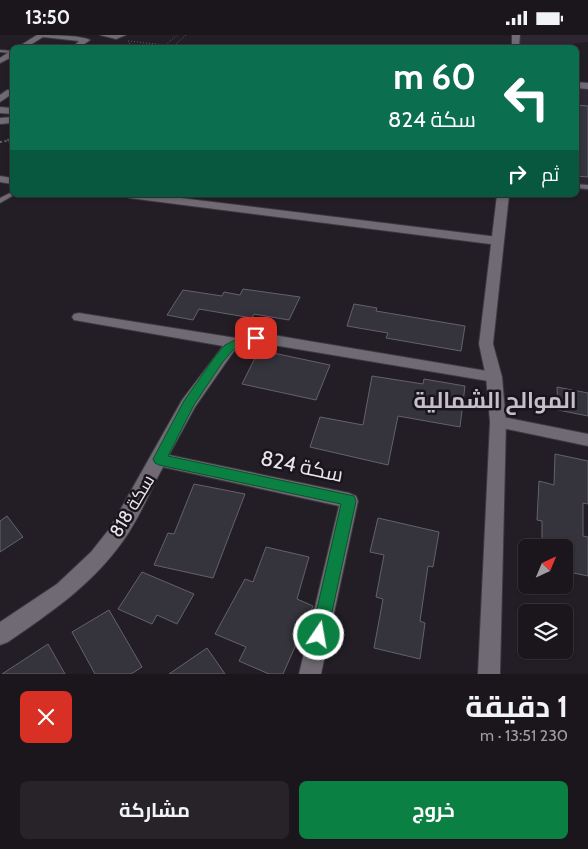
<!DOCTYPE html>
<html lang="ar">
<meta charset="utf-8">
<style>
:root{--surface:#1a161c;--page:#272329;--text:#f1f3f6;--muted:#9f9fa3;--line:#38353b;--accent:#0b8043}
body{margin:0;font-family:Cabin,Cairo,sans-serif;background:var(--page);color:var(--text);direction:rtl;height:100vh;display:flex;flex-direction:column;font-size:19px;white-space:nowrap}
*{box-sizing:border-box;margin:0}
p{font-size:16px;color:var(--muted)}
.icon{flex:none;width:28px;height:28px;fill:none;stroke:currentColor;stroke-width:2;stroke-linecap:round;stroke-linejoin:round}
.map{position:relative;height:639px;overflow:hidden;direction:ltr}
.sheet{display:flex;flex-direction:column;background:var(--surface);flex:1}
.sheet>*{flex:none}
.hud{position:absolute;left:10px;top:10px;width:569px;height:152px;border-radius:8px;box-shadow:0 1px 4px #0004,0 0 0 1px var(--line);direction:rtl;background:#0b6e4f;color:#fff;overflow:hidden}
.needle{width:32px;rotate:44deg}
.controls{position:absolute;left:518px;top:504px;display:grid;gap:10px}
.controls a{display:grid;place-items:center;width:55px;height:55px;border-radius:8px;background:var(--surface);box-shadow:0 1px 4px #0004,0 0 0 1px var(--line);font-size:25px}
.pin{position:absolute;display:grid;place-items:center;width:42px;height:42px;color:#fff;margin:-21px;border-radius:10px;box-shadow:0 2px 8px #0006}
.me{position:absolute;width:55px;margin:-28px;rotate:12deg;stroke-linejoin:round;filter:drop-shadow(0 0 4px #0008)}
.turn{display:flex;align-items:center;gap:18px;height:105px;padding:0 20px;font-size:22px}
.turn .icon{width:65px;height:65px;stroke-width:2.5}
.turn b{display:block;font-size:35px;line-height:42px}
.then{display:flex;align-items:center;height:48px;padding:0 20px;background:#0003;gap:10px;font-size:19px}
.round{display:grid;place-items:center;flex:none;width:52px;height:52px;border-radius:8px;background:var(--page)}
.head{display:flex;align-items:center;justify-content:space-between;height:85px;padding:0 20px}
h1{font-size:30px;font-weight:700;line-height:38px}
.button{display:flex;gap:10px;margin-top:auto;padding:10px 20px}
.button a{flex:1;height:58px;border-radius:8px;background:var(--accent);color:#fff;font-size:20px;font-weight:700;line-height:58px;text-align:center}
.button a+a{background:var(--page);color:var(--text)}
.status{display:flex;justify-content:space-between;align-items:center;height:35px;padding:0 25px;background:var(--surface);direction:ltr}
.status svg{height:14px;fill:currentColor}
.map>svg:first-child{display:block}
.built{fill:#2e2633}
.building{fill:#35343c;stroke:#63626c}
.lines{fill:none;stroke-linecap:round;stroke-linejoin:round}
.service-casing{stroke:#3c393f;stroke-width:2}
.minor-casing{stroke:#3c393f;stroke-width:2}
.tertiary-casing{stroke:#3c393f;stroke-width:2}
.path-far1{stroke:#646067;stroke-width:1;stroke-dasharray:1 2;stroke-linecap:butt}
.path{stroke:#646067;stroke-width:2;stroke-dasharray:2 2.5;stroke-linecap:butt}
.service{fill:#6f6a73;fill-rule:evenodd}
.minor{fill:#6f6a73;fill-rule:evenodd}
.tertiary{fill:#6f6a73;fill-rule:evenodd}
.route{fill:#0b8043;stroke:#07532c}
.labels{text-anchor:middle;dominant-baseline:central;stroke-width:5;stroke-linejoin:round;paint-order:stroke}
.street-label{font-size:18px;fill:#e8e5ea;stroke:#1a151c}
.near-street-label{font-size:21px;fill:#e8e5ea;stroke:#1a151c}
.district-label{font-size:22px;font-weight:bold;fill:#c5bfc9;stroke:#1a151c}
</style>
<div class="status"><b>13:50</b><svg viewBox="0 0 49 12"><path d="M0 12V9h3v3zM5 12V6h3v6zM10 12V3h3v9zM15 12V0h3v12zM26 1h20v11H26zM47 4h2v5h-2z"/></svg></div>
<div class="map">
<svg width="588" height="639" viewBox="0 0 588 639">
<rect width="100%" height="100%" fill="#231e26"/>
<g class="built">
<path d="M519,0H588V7L545,12H518Z"/>
<path d="M576,52L588,53V156L576,155Z"/>
</g>
<g class="building">
<path d="M576,70L588,71V142L576,141Z"/>
<path d="M243,254L300,262L289,285L254,279L252,283L199,274L193,285L167,280L183,255L222,261L224,257L240,260Z"/>
<path d="M354,269L377,273L376,276L465,291L461,316L386,303L388,298L347,291Z"/>
<path d="M259,315L330,330L316,365L242,349Z"/>
<path d="M372,341L423,349L424,344L465,351L460,392L398,381L388,430L310,412L320,382L363,390Z"/>
<path d="M557,352L588,358V381L558,375Z"/>
<path d="M555,419L588,426V469L583,468V501L588,502V541L564,536V512H542V486L537,485L539,446L554,450Z"/>
<path d="M194,449L245,459L213,543L154,530L168,498L174,499Z"/>
<path d="M7,481L23,502L0,517V486Z"/>
<path d="M378,483L439,497L433,532L428,531L420,586L425,588L420,624L374,613L383,564L376,562L384,520L370,517Z"/>
<path d="M266,512L309,522L297,564L313,571L283,639H269L239,626L246,612L215,599L245,544L253,547Z"/>
<path d="M142,537L194,559L177,589L157,580L152,589L118,574Z"/>
<path d="M109,575L142,632L131,639H95L72,597Z"/>
<path d="M48,609L65,639H2Z"/>
<path d="M207,613L225,639H169Z"/>
</g>
<g class="lines">
<g class="service-casing">
<g id="service">
<path d="M0,15L12,16V18L0,17Z"/>
<path d="M576,149L588,150V154L576,153Z"/>
<path d="M12,157V160H14L0,168V163Z"/>
</g>
</g>
<g class="minor-casing">
<g id="minor">
<path d="M37,0C51,0 79,0 90,5L80,12H73L79,6L43,2L27,12H18Z"/>
<path d="M100,0H126L116,4Z"/>
<path d="M9,17H12V22L0,28V23Z"/>
<path d="M576,47L588,48V54L576,53Z"/>
<path d="M7,55H12V59L0,67V60Z"/>
<path d="M0,72L12,73V79L0,78Z"/>
<path d="M12,82V88L0,89V83Z"/>
<path d="M0,141L12,143V149L0,147Z"/>
<path d="M123,160H156L498,202L504,206L498,210L129,163Z"/>
<path d="M79,278L236,303L245,300L267,299L499,338L502,342L499,346L494,347L267,309L248,310L234,316L195,372L169,420L349,458L356,461L358,466L321,639H299L339,471L163,432C150,456 139,484 123,506C91,551 51,577 8,607L0,610V587L57,549L91,517L110,493L182,365L223,311L74,285L72,282L74,279Z"/>
<path d="M498,381L588,399V411L492,391L490,387L492,383Z"/>
</g>
</g>
<g class="tertiary-casing">
<g id="tertiary">
<path d="M512,0H520L519,12H512Z"/>
<path d="M497,160H509L493,309L502,342L506,387L500,639H478L490,387L486,342L479,309Z"/>
</g>
</g>
<g class="path-far1">
<path d="M128,6L174,11"/>
<path d="M174,11L186,0"/>
<path d="M124,12L130,8"/>
<path d="M163,12L177,0"/>
</g>
<g class="path">
<path d="M12,101L7,106L12,108"/>
<path d="M0,107L7,106"/>
</g>
<use href="#service" class="service"/>
<use href="#minor" class="minor"/>
<use href="#tertiary" class="tertiary"/>
</g>
<path class="route" d="M256,300L260,301L261,303L260,306L247,308L233,315L222,328L194,370L168,421L354,461L356,466L327,600L325,606L319,608L313,606L311,600L341,469L159,430L155,428L153,424L184,366L214,323L225,310L241,302Z"/>
<g class="labels">
<g class="street-label">
<text transform="translate(132 471) rotate(-59)">سكة 818</text>
</g>
<g class="near-street-label">
<text transform="translate(302 431) rotate(12)">سكة 824</text>
</g>
<g class="district-label">
<text x="495" y="365">الموالح الشمالية</text>
</g>
</g>
</svg>
<div class="controls">
<a><svg class="needle" viewBox="-14 -14 28 28"><path d="M0-13l5 13h-10z" fill="#e53935"/><path d="M0 13l5-13h-10z" fill="#9f9fa3"/></svg></a>
<a><svg class="icon" aria-label="layers" viewBox="0 0 24 24"><path d="M12 4l9 5-9 5-9-5zM3 14l9 5 9-5"/></svg></a>
</div>
<div class="pin" style="left:256px;top:303px;background:#d93025"><svg class="icon" aria-label="arrive" viewBox="0 0 24 24"><path d="M6 21V4h12l-3 4 3 4H6"/></svg></div>
<svg class="me" style="left:319px;top:600px" viewBox="-20 -20 40 40"><circle r="17" fill="#0b8043" stroke="#fff" stroke-width="3"/><path d="M0-11L8 9 0 5-8 9z" fill="#fff"/></svg>
<div class="hud">
<div class="turn"><svg class="icon" aria-label="left" viewBox="0 0 24 24"><path d="M17 20v-9H6M10 6l-5 5 5 5"/></svg><div><b>60 m</b>سكة 824</div></div>
<div class="then">ثم<svg class="icon" aria-label="right" viewBox="0 0 24 24"><path d="M7 20v-9h11M14 6l5 5-5 5"/></svg></div>
</div>
</div>
<section class="sheet">
<div class="head"><div><h1>1 دقيقة</h1><p>230 m · 13:51</p></div><a class="round" style="background:#d93025;color:#fff"><svg class="icon" aria-label="close" viewBox="0 0 24 24"><path d="M6 6l12 12M18 6L6 18"/></svg></a></div>
<div class="button"><a>خروج</a><a>مشاركة</a></div>
</section>
